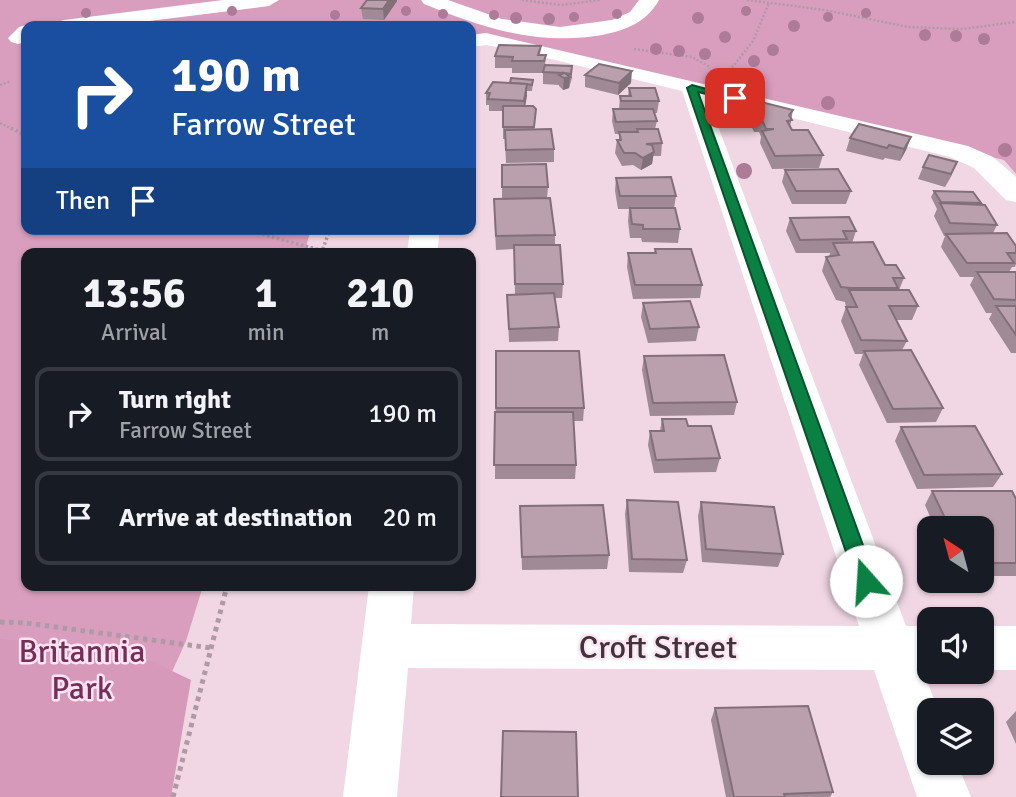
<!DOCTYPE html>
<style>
:root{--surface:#171b24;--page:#20242c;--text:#f1f3f6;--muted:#9ea1a6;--line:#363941}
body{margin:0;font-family:Signika,sans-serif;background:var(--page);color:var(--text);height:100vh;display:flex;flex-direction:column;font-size:26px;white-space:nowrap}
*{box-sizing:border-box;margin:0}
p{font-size:23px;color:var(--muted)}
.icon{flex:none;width:38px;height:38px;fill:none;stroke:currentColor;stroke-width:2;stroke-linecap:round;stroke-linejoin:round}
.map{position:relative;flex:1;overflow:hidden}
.panel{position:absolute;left:21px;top:248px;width:455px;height:343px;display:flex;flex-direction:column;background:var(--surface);border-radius:14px;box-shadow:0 2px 5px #0004}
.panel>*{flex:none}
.hud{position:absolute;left:21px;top:21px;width:455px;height:214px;border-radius:14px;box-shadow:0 2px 5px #0004;background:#1a4fa0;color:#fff;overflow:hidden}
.needle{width:46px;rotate:324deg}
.controls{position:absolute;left:917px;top:516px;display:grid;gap:14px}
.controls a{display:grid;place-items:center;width:77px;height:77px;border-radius:14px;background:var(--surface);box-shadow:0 2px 5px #0004;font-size:35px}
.pin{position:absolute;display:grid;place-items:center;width:60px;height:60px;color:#fff;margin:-30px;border-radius:14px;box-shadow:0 4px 10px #0006}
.me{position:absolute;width:77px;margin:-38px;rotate:341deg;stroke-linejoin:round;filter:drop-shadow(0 0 5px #0008)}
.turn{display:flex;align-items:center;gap:24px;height:147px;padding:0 35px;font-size:32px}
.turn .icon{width:91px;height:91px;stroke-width:2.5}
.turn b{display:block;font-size:49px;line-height:60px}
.then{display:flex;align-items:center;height:66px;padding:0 35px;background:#0003;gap:14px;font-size:26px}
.eta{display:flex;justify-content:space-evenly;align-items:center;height:119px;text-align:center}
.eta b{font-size:42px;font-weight:800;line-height:49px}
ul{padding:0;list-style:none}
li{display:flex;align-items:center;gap:21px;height:94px;margin:0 14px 10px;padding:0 21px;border:4px solid var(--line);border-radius:14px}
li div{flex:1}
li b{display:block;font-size:26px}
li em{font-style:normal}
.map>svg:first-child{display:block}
.green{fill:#d99ebd}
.forest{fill:#d699ba}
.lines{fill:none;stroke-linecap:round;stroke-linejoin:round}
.path-far2{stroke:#ae9aa4;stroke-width:2.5;stroke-dasharray:2 2;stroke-linecap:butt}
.path-far1{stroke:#ae9aa4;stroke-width:3.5;stroke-dasharray:2.5 2.5;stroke-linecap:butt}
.path{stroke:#ae9aa4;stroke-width:5;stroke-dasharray:4.5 4.5;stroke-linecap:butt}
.minor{fill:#fff;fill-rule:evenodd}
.tree{fill:#ad7a98}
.wall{fill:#a08a95}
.shaded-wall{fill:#827079}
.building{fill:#baa0ad;stroke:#827079;stroke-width:2}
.route{fill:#0b8043;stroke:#07532c;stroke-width:2}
.labels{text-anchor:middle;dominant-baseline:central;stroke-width:5;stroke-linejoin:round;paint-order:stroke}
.near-street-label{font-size:32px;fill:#3e3439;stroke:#ffe4f1}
.near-park-label{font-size:32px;fill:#752d59;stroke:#ffe4f1}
</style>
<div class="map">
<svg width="1016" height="797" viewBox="0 0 1016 797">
<rect width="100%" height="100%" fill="#f1d7e4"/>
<path class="green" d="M0,0H1016V174L1004,160L481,35L471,36V26H26V229H311L304,254H26V586H203L186,641L115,797H0Z"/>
<path class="forest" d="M0,639L124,648L191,680L171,797H0Z"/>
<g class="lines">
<g class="path-far2">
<path d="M522,0L561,5L600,0"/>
<path d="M747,0L825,10L908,27L963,29L1016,22"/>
<path d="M418,26H423"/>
<path d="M634,49L692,57L710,67"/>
<path d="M727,74L753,41L769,3"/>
<path d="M0,85L11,81"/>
<path d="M0,123L14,130"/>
</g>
<g class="path-far1">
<path d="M11,128L26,136"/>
<path d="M243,229L334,254"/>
<path d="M321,254L330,229"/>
</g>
<g class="path">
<path d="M0,622L26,623L211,648"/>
<path d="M173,797L227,586"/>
</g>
<g class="minor">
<path d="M223,0H279L269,6L109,26H54L57,22L64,20Z"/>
<path d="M421,0H448L502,19L560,27L612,20L630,12L639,0H659C646,23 626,30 602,35C539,46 482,28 424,4Z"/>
<path d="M26,25L32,26H26V42L18,44L11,42L8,38L19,27Z"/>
<path d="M486,33L968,146L993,157L1016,177V202L1006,200L974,168L950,157L707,97L906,626H929V670H923L938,710H929V763H957L971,797H917L874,670L408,668L397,797H343L369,586H414L411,624L859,626L682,91L514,50L486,45L471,47V35Z"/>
<path d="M410,229H440L437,254H407Z"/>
<rect x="982" y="626" width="34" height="44"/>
</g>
</g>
<g class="tree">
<circle cx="232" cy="11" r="5"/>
<circle cx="406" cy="11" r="5"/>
<circle cx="746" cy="11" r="5"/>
<circle cx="86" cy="13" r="5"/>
<circle cx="866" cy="13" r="5"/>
<circle cx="443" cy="14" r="5"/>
<circle cx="617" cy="14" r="5"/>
<circle cx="335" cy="15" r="5"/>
<circle cx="494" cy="15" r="5"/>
<circle cx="574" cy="17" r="5"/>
<circle cx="828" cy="17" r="5"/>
<circle cx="516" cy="18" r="6"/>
<circle cx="698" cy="18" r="6"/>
<circle cx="549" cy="19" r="6"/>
<circle cx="794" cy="26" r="6"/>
<circle cx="925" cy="35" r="6"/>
<circle cx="956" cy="36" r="6"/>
<circle cx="725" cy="37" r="6"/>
<circle cx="984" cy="39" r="6"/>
<circle cx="656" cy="49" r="6"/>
<circle cx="773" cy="50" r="6"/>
<circle cx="679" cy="51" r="6"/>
<circle cx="705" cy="54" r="6"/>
<circle cx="754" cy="61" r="6"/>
<circle cx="734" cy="81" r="6"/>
<circle cx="757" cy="86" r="6"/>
<circle cx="828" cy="103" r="7"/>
<circle cx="1005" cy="150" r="7"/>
<circle cx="744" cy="171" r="8"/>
</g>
<g class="wall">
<path d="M367,0H397V1L384,20L363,19L361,8Z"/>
<path d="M541,46L540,55H546L545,65L572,66V78L569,88L563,90L559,86V85L543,84V73H512V68H495V56Z"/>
<path d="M585,75L631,83L618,95L585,87Z"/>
<path d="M533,80L532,91H527L525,106L535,121L534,130L554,149V162L506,163L505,139H503V111H489V105H486V93Z"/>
<path d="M629,88L659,101L657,113H654L657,121L655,129L662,143L661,156H653L652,164L641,170L633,165L622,166L615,153L617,140H619V134H615L612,121L613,109H619L620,96H628Z"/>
<path d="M793,110L790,127L792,130L823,155L819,168L772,169L760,143L761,137L759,132H754L750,123L753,111Z"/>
<path d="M911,137L906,150L900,161L885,158L883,160L846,151L850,138Z"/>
<path d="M502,165L548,187L547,198L555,235V245L563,284L562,298H555L559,327L558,341L509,342L507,295L515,294L514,249L496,250L494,212V199H502Z"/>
<path d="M923,167L952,175L945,187L918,179Z"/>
<path d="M785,170L851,191L846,204H792L782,182Z"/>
<path d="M616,178L676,196L674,208L680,229L678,243L642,242L641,238H630L628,221L629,209H618L615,191Z"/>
<path d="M934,191L981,203L980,205L997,225L993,233L1016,246V264L1015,267H1012L1009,272H1016V353H1011L989,319L992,313H986L970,285L974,277H960L941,247L945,236H944L934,216L937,209L931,197Z"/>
<path d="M790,218L856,231L852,243L904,278L899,290L918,306L912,320H896L907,341L902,350L943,408L936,422L887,423L859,365L863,354H855L841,321L846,307L845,302L836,300L822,271L826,257H829L830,253H796L786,231Z"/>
<path d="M655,249L702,285L700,298L633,299L627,267L628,253H654Z"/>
<path d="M643,303L699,327L696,341L648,343L641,317Z"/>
<path d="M496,351L584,408L583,421H573L576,465L575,479H495Z"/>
<path d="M644,356L737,402L734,415L650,416L642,370Z"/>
<path d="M662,419L688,426L720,458L716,472L654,473L648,445L650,431H660Z"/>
<path d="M901,427L1002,474L993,487L917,489L895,441Z"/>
<path d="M932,491L1016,499V576H982V528H935L925,505Z"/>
<path d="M627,500L687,560L683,573L629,572L625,514Z"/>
<path d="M701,502L783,554L778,567L702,562L698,516Z"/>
<path d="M520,506L609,555L607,569L522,570Z"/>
<path d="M715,708L833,792L830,797H726L711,720Z"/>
<path d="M1016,711V744L1006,722Z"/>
</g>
<g class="shaded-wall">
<path d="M389,0H397V1L384,20L383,9Z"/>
<path d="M632,71L631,83L618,95L619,83Z"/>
<path d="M570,77L569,88L563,90L564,78Z"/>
<path d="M527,84V96L524,113V101Z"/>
<path d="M911,137L906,150L900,161L904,149Z"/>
<path d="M654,152L652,164L641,170L643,158Z"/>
</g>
<g class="building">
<path d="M367,0H389L383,9L361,8Z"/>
<path d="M499,45L541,46L538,55H546L544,61H512L513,57L495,56Z"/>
<path d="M599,64L632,71L619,83L585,75Z"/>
<path d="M545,65L572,66L571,74L565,73L570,77L564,78L559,75L565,73L543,72Z"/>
<path d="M511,78L533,80L532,85L527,84L510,83Z"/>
<path d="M493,82L527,84L524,101L488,99L490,93H486Z"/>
<path d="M629,88H655L659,101H621L620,96H631Z"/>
<path d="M761,102L793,110L789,115L792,120L787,121L792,130H808L823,155L775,156L762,131L774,129H766L762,120L757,119L753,111Z"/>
<path d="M503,106H533L536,109L534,127H503Z"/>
<path d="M613,109H653L657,121L616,122Z"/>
<path d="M859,124L911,137L904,149L889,145L887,148L850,138Z"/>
<path d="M551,129L554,149L506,150L505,130Z"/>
<path d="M637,129H658L662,143L646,144L652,145L654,152L643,158L635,153H624L617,140H621L619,132H638Z"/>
<path d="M929,155L957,162L951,174L923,167Z"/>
<path d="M546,164L548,187H502V165Z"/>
<path d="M838,169L851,191H796L785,170Z"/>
<path d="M671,177L676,196H620L616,178Z"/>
<path d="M934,191L973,192L981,203L941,202Z"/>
<path d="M550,198L555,235L496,236L494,199Z"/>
<path d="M940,203L985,205L997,225L950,223Z"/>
<path d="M630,208H675L680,229H643V225L632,224Z"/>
<path d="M849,217L856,231H843L847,239L800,240L790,218Z"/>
<path d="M1007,233L1016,246V253H1007L1014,263H967L946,234Z"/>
<path d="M873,242L885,265H896L904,278H893L898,288H850L841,287L826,257L839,255L833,243Z"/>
<path d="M514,245H560L563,284H515Z"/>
<path d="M655,249H691L702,285H635L628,253H656Z"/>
<path d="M977,272H1016V300L994,299Z"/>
<path d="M849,290H909L918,306H889L907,341L861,340L846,307H857Z"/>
<path d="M554,293L559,327L509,329L507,295Z"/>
<path d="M690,301L699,327L650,329L643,303Z"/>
<path d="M996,306H1016V335Z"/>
<path d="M911,350L943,408L893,409L864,351Z"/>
<path d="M496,351H579L584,408H496Z"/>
<path d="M724,355L737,402L653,403L644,356Z"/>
<path d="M495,412H573L576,465H494Z"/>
<path d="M662,419H686L688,426H711L720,458L656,460L650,431H664Z"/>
<path d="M975,426L1002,474L924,475L901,427Z"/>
<path d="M932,491H1012L1016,499V563H982V528H961L956,519L945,518Z"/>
<path d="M627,500L678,502L687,560L632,559Z"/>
<path d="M701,502L774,507L783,554L706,549Z"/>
<path d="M603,505L609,555L522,557L520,506Z"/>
<path d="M808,706L833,792L784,794L785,797H734L715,708Z"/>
<path d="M503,731L576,732L578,797H501Z"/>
</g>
<path class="route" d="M692,85L740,98L735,101L698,92L876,581L873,587L866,590L859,587L856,581L687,88Z"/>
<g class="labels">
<g class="near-street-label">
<text x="658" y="647">Croft Street</text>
</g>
<g class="near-park-label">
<text x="82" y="651">Britannia<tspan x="82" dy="37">Park</tspan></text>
</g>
</g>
</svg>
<div class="controls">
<a><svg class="needle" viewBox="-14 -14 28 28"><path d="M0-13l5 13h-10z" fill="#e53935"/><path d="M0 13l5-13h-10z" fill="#9ea1a6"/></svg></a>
<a><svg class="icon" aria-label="sound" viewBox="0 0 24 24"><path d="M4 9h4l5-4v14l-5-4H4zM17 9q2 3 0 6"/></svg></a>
<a><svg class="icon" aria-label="layers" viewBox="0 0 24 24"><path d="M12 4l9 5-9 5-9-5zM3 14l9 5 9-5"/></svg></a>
</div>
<div class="pin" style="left:735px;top:98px;background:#d93025"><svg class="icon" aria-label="arrive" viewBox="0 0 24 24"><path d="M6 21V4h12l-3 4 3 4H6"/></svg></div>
<svg class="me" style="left:866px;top:581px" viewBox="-20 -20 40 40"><circle r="19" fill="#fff"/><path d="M0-13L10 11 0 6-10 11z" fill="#0b8043"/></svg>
<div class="hud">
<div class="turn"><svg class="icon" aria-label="right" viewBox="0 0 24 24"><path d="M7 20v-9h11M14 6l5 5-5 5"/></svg><div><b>190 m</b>Farrow Street</div></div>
<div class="then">Then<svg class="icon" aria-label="arrive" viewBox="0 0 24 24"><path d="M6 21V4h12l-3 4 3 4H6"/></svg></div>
</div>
<section class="panel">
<div class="eta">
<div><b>13:56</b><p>Arrival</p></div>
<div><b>1</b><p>min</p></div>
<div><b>210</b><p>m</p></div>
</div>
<ul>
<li><svg class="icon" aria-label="right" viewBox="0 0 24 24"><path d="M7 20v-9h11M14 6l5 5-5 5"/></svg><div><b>Turn right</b><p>Farrow Street</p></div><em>190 m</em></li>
<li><svg class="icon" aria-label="arrive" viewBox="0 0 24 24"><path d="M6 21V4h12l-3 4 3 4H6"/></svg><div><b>Arrive at destination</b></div><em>20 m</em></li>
</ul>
</section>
</div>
